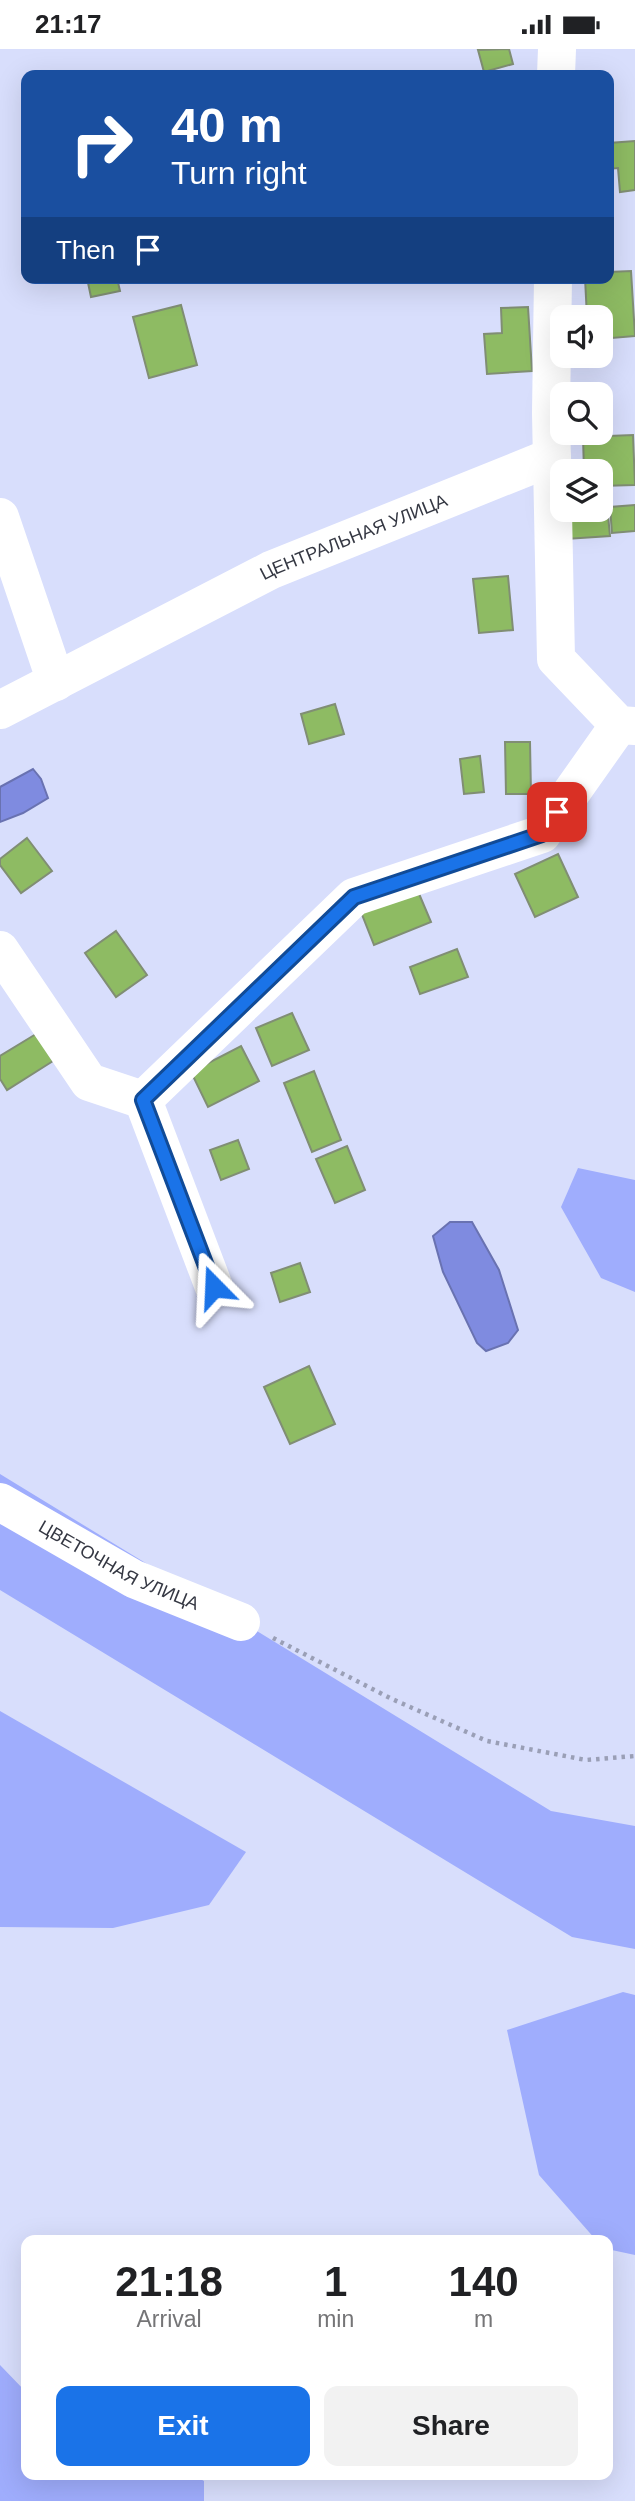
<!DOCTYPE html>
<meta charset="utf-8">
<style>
:root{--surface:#fff;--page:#f2f2f2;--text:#202124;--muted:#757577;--accent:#1a73e8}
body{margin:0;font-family:Helvetica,sans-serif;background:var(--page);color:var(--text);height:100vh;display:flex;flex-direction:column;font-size:26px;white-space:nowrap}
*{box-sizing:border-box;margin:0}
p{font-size:23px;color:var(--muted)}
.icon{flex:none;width:38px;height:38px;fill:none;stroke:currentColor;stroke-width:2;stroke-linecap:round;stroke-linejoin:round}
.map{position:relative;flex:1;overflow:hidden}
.details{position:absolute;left:21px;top:2186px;width:592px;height:245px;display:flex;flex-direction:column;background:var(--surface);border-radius:14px;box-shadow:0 7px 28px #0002}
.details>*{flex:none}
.guide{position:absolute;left:21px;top:21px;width:593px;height:214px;border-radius:14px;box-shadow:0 7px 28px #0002;background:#1a4fa0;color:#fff;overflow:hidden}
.controls{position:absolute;left:550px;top:256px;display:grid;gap:14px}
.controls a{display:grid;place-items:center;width:63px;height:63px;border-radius:14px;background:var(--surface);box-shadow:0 7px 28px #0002;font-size:35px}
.pin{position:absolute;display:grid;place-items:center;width:60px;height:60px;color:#fff;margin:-30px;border-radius:14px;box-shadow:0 4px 10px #0006}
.me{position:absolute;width:77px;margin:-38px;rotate:339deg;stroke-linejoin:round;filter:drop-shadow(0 0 5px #0008)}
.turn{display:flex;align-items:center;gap:24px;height:147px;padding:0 35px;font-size:32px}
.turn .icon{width:91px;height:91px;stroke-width:2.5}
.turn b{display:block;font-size:49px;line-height:60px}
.then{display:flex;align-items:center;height:66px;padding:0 35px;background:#0003;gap:14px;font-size:26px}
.eta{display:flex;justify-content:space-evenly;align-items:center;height:119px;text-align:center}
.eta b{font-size:42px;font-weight:600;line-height:49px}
.action{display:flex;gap:14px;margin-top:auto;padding:14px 35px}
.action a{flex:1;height:80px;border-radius:14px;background:var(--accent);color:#fff;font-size:28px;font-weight:600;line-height:80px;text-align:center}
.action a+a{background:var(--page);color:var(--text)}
.status{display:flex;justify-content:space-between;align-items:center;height:49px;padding:0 35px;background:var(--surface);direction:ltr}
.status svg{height:19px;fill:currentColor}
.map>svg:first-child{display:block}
.green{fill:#9fadfd}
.water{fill:#7f8be0;stroke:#6972b1;stroke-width:2}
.building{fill:#8ebb63;stroke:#808e74;stroke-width:2}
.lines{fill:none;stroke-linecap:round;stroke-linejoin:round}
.path{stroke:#9a9fb6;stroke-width:4.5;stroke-dasharray:3.5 5;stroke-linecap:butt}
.minor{stroke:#fff;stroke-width:38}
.route-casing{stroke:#114b97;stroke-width:18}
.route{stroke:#1a73e8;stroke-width:12}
.labels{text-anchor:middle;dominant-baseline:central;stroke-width:5;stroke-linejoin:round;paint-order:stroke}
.street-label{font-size:18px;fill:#353843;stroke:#fff}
</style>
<div class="status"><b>21:17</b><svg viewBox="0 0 49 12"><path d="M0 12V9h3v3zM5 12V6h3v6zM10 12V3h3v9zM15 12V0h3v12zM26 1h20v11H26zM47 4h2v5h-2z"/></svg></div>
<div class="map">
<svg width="635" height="2452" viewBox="0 0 635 2452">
<rect width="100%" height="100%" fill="#d8defc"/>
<g class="green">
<path d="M578,1119L635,1131V1243L601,1229L561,1158Z"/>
<path d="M0,1425L551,1762L635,1777V1900L572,1888L0,1541Z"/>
<path d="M0,1662L246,1803L209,1856L113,1879L0,1878Z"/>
<path d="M623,1943L635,1946V2206L607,2200V2191H596L539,2126L507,1981Z"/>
<path d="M0,2316L26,2343V2426H193L204,2432V2452H0Z"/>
</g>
<g class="water">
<path d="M33,720L41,730L48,749L23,764L0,773V738Z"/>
<path d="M450,1173H472L499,1221L518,1281L508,1294L486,1302L477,1294L443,1223L433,1187Z"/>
</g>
<g class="building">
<path d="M509,0L513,15L484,23L478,1Z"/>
<path d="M635,92V141L620,143L618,119L609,120V94Z"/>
<path d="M631,222L635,287L600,290V268H587L585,229H609V223Z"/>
<path d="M87,229H117L120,242L91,248Z"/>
<path d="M181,256L197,316L149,329L133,268Z"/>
<path d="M528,258L532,322L487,325L484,285L502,284L501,259Z"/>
<path d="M633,386L635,436L600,437V422H584L583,388Z"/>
<path d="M600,455H607L610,487L566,490L564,460H600Z"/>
<path d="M635,456V482L612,484L610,458Z"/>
<path d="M508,527L513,581L479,584L473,530Z"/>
<path d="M335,655L344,685L309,695L301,665Z"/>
<path d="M505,693H530L531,745H506Z"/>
<path d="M480,707L484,743L464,745L460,710Z"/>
<path d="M27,789L52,822L21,844L0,816V810Z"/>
<path d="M558,805L578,848L535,868L515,825Z"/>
<path d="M417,840L431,873L374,896L361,863Z"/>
<path d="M116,882L147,926L116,948L85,904Z"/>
<path d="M457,900L468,928L420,945L410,918Z"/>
<path d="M292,964L309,1001L272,1017L256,979Z"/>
<path d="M36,985L53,1012L7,1041L0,1030V1007Z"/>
<path d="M241,997L259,1032L208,1058L191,1023Z"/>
<path d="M314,1022L341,1091L312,1103L284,1034Z"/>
<path d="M238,1091L249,1120L221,1131L210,1101Z"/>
<path d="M347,1097L365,1141L335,1154L316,1110Z"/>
<path d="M300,1214L310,1243L280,1253L271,1224Z"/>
<path d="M309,1317L335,1375L290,1395L264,1338Z"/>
</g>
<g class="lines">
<path class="path" d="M273,1589L392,1650L487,1692L586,1711L635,1707"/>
<g class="minor">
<path d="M556,26L557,0"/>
<path d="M553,229L551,364L556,610L619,676L635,677"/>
<path d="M0,468L56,633"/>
<path id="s1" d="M0,661L271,521L552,408"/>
<path d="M0,901L89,1033L143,1051L214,1238"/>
<path d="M143,1051L354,848L542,785L619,676"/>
<path id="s2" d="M0,1453L134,1530L241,1573"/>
</g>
</g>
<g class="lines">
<g class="route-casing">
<path id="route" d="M214,1238L143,1051L354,848L542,785L557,763"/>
</g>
<use href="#route" class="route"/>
</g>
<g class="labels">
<g class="street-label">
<text stroke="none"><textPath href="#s1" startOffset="394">ЦЕНТРАЛЬНАЯ УЛИЦА</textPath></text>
<text stroke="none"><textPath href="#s2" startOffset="135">ЦВЕТОЧНАЯ УЛИЦА</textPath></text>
</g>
</g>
</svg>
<div class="controls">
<a><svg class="icon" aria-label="sound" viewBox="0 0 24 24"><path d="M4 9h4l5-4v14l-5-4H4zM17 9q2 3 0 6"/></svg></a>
<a><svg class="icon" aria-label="search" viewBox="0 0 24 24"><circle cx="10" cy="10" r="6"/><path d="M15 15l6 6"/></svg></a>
<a><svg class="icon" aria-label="layers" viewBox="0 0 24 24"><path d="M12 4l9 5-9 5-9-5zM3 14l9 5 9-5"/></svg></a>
</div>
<div class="pin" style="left:557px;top:763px;background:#d93025"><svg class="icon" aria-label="arrive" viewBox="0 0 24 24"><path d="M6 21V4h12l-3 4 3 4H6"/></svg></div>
<svg class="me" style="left:214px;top:1238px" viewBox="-20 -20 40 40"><path d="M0-17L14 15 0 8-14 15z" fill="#1a73e8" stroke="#fff" stroke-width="4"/></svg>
<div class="guide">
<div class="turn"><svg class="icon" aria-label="right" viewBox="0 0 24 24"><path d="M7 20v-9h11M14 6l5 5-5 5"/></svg><div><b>40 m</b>Turn right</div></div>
<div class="then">Then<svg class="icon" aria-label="arrive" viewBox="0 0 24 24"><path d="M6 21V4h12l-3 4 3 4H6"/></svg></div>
</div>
<section class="details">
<div class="eta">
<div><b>21:18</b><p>Arrival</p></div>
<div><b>1</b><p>min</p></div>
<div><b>140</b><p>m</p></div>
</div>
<div class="action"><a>Exit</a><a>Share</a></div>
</section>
</div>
